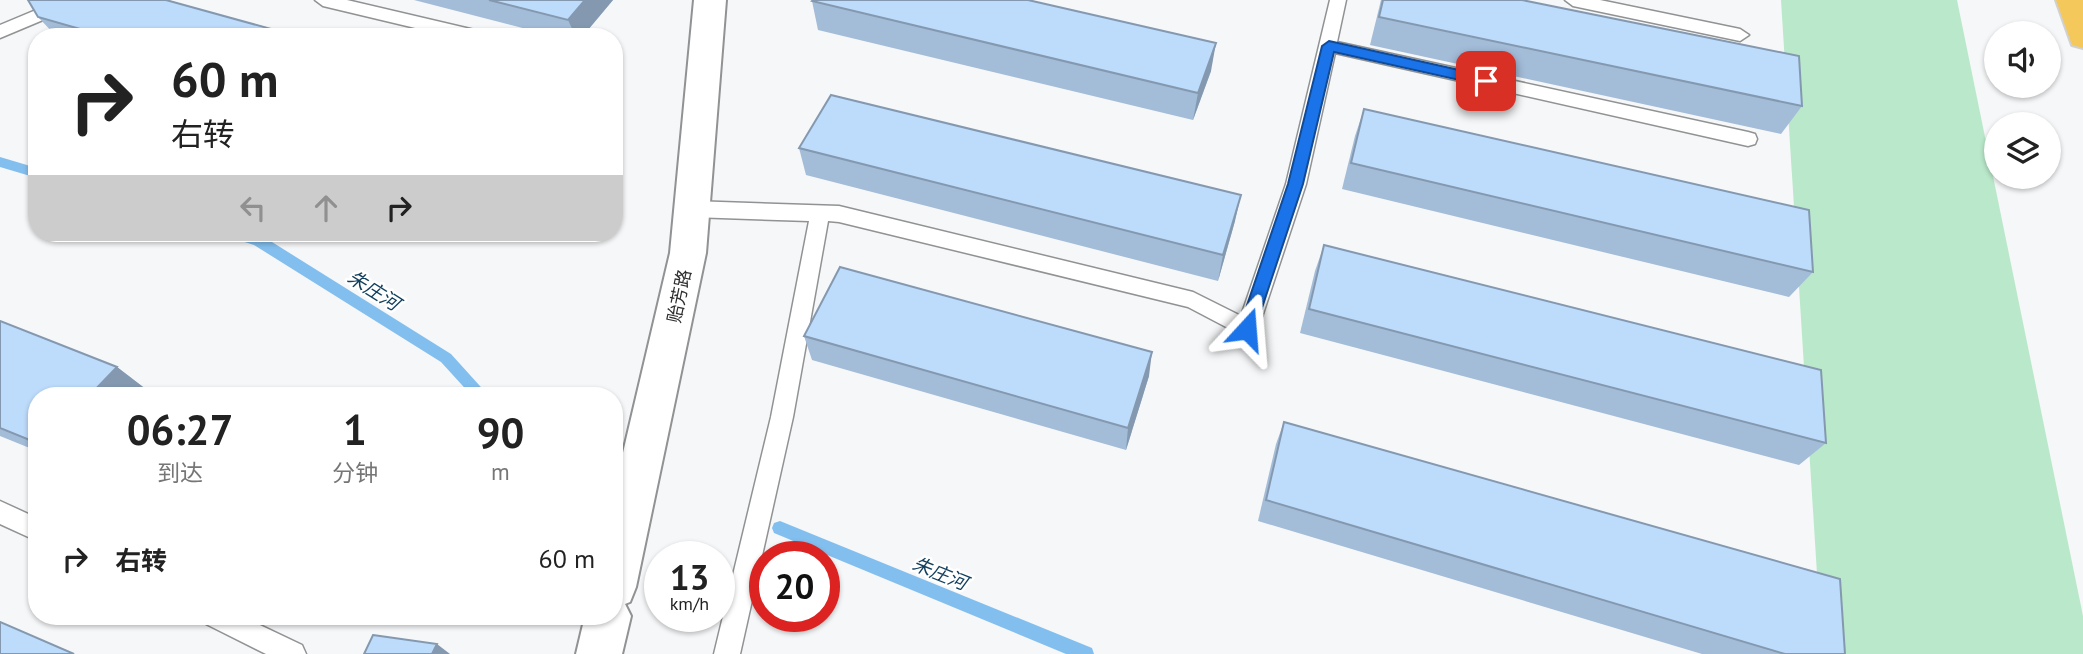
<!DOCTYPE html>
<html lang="zh">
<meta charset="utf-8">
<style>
:root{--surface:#fff;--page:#f2f2f2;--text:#222;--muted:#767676}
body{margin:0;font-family:"PT Sans","Noto Sans SC",sans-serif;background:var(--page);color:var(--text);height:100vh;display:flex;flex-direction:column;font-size:26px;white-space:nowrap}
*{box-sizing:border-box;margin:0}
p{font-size:23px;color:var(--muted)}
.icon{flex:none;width:38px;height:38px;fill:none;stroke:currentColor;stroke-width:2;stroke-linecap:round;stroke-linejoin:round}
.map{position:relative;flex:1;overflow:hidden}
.side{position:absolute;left:28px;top:387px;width:595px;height:238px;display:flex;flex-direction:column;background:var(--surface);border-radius:28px;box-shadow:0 2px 5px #0004}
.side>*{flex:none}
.top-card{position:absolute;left:28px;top:28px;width:595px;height:214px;border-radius:28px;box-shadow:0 2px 5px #0004;background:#fff;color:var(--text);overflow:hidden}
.tools{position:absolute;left:1984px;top:21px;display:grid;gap:14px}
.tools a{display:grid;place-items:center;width:77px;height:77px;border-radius:50%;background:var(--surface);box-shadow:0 2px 5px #0004;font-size:35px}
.speed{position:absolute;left:644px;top:541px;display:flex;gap:14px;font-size:35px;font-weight:700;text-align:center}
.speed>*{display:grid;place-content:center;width:91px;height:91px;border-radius:50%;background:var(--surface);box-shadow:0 2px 5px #0004;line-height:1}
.speed small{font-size:18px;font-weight:400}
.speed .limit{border:10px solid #d22;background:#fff;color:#111}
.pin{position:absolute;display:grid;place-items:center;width:60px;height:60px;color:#fff;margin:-30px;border-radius:14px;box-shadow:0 4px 10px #0006}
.me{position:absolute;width:77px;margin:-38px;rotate:19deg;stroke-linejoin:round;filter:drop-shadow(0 0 5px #0008)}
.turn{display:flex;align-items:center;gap:24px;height:147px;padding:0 28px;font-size:32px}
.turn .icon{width:91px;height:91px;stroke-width:2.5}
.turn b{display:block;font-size:49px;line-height:60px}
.lanes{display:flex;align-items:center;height:66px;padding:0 28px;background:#0003;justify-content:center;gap:35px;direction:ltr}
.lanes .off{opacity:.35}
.eta{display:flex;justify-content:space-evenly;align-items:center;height:119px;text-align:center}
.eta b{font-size:42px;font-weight:600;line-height:49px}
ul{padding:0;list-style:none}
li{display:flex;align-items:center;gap:21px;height:105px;padding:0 28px}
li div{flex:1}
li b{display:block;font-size:26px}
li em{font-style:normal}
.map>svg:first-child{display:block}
.green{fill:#bae8ca}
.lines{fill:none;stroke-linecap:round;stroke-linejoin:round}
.stream{fill:#83bfee;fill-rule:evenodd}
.service-casing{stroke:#919293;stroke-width:3}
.tertiary-casing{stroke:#919293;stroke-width:4}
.trunk-casing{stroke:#d1d1d1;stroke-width:4}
.service{fill:#fff;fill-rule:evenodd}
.tertiary{fill:#fff;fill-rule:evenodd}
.trunk{fill:#f4c85a;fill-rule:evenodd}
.wall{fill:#a3bcd8}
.shaded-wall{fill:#8499b0}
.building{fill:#bddbfb;stroke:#8499b0;stroke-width:2}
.route{fill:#1a73e8;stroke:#114b97;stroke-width:2}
.labels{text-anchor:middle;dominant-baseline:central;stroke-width:5;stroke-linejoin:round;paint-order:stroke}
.street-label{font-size:18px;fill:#2d2d2e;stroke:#fff}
.water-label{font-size:19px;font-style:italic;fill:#103e5d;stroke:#fff}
</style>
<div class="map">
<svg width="2083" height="654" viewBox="0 0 2083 654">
<rect width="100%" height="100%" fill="#f6f7f8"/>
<path class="green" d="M1781,0H1957L2083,616V654H1822Z"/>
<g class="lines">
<g class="stream">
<path d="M0,157L37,168V178L0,167Z"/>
<path d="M228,233H249L264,237L451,354L489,396H472L441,362L254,245L229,237Z"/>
<path d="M780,521L1092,648L1094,654H1066L774,533L772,528L774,523Z"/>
</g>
<g class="service-casing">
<g id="service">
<path d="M60,0H83L81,4L0,38V25Z"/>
<path d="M315,0H347L479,31L488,37H453L323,6Z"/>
<path d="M1330,0H1346L1337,42L1748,132L1755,134L1757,139L1755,144L1748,146L1335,53L1306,184L1258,329L1254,335L1247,338L1188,307L839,222L828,221L793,417L740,654H714L771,417L809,221L692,217L685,214L682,209L685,204L692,201L839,206L1193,292L1241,316L1286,184Z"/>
<path d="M1565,0H1600L1740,29L1749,35L1740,41L1573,6Z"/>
<path d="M0,501L37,518V541L0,524Z"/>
<path d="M203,616H241L302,645L306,654H266L206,624Z"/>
</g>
</g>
<g class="tertiary-casing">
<path id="tertiary" d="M694,0H726L706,253L636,587L630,602L625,604L631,616L622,654H576L585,616H614V491L670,253Z"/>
</g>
<g class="trunk-casing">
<path id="trunk" d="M2056,0H2083V48L2072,45Z"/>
</g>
<use href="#service" class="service"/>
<use href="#tertiary" class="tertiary"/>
<use href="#trunk" class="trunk"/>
</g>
<g class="wall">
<path d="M414,0H613L582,37H558Z"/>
<path d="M1381,0H1522L1802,106L1781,134L1370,45Z"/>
<path d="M812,1L1211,71L1193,120L818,30Z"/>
<path d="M38,17L300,37H57Z"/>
<path d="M1364,109L1813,272L1789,297L1342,189L1355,136Z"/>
<path d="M799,148L1235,221L1218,281L806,175Z"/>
<path d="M1324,245L1826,443L1799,465L1300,333L1315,271Z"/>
<path d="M0,321L117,367L147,390L142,396H37V451L0,436Z"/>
<path d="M804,336L1149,376L1126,450L812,360Z"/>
<path d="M1284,422L1845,654H1702L1258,521L1276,444Z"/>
<path d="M302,616H322L317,622Z"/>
</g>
<g class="shaded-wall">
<path d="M585,0H613L582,37H576L568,20Z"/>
<path d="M1216,43L1211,71L1193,120L1198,93Z"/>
<path d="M1241,195L1235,221L1218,281L1223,255Z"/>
<path d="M1152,352L1149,376L1126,450L1128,428Z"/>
<path d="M117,367L147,390L142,396H89Z"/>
<path d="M307,616H322L317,622Z"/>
<path d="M437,644L450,654H432Z"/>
</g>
<g class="building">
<path d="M28,0H166L300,37H108L38,17Z"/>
<path d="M489,0H585L568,20Z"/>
<path d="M813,0H1028L1216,43L1198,93L812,1Z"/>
<path d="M1383,0H1522L1799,56L1802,106L1379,17Z"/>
<path d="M831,95L1241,195L1223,255L799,148Z"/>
<path d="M1364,109L1809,210L1813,272L1351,163Z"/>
<path d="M1324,245L1821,370L1826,443L1309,309Z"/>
<path d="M840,267L1152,352L1128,428L804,336Z"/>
<path d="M0,321L117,367L89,396H37V443L0,428Z"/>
<path d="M1284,422L1840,579L1845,654H1785L1266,500Z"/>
<path d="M0,622L74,654H0Z"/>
<path d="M373,635L437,644L432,654H364Z"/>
</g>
<path class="route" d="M1329,41L1486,76L1493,81L1486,86L1334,52L1303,184L1255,329L1253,334H1242L1239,329L1288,184L1322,46Z"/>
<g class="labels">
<g class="street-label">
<text transform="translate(679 296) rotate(-78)">贻芳路</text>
</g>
<g class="water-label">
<text transform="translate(374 290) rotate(32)">朱庄河</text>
<text transform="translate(940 573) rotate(22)">朱庄河</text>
</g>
</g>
</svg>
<div class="tools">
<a><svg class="icon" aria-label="sound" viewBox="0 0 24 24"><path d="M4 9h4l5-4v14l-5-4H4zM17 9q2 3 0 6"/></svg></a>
<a><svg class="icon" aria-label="layers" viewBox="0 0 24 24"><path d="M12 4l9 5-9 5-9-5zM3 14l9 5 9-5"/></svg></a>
</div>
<div class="speed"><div>13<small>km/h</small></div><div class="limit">20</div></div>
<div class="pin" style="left:1486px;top:81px;background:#d93025"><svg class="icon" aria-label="arrive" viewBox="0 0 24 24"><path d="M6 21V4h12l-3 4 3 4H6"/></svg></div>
<svg class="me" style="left:1247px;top:329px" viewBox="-20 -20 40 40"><path d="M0-17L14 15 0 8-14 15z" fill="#1a73e8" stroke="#fff" stroke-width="4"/></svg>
<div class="top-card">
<div class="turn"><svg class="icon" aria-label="right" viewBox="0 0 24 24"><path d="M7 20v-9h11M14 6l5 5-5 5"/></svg><div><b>60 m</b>右转</div></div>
<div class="lanes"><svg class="icon off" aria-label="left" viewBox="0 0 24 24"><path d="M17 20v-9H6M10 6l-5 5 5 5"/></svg><svg class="icon off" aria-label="ahead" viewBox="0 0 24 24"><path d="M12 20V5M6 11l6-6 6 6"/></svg><svg class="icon" aria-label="right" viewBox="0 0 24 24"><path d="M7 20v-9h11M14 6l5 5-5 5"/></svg></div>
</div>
<section class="side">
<div class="eta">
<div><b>06:27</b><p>到达</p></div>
<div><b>1</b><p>分钟</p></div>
<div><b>90</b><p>m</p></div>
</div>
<ul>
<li><svg class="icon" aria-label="right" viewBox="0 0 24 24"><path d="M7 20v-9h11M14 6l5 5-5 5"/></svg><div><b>右转</b></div><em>60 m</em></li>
</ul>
</section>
</div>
